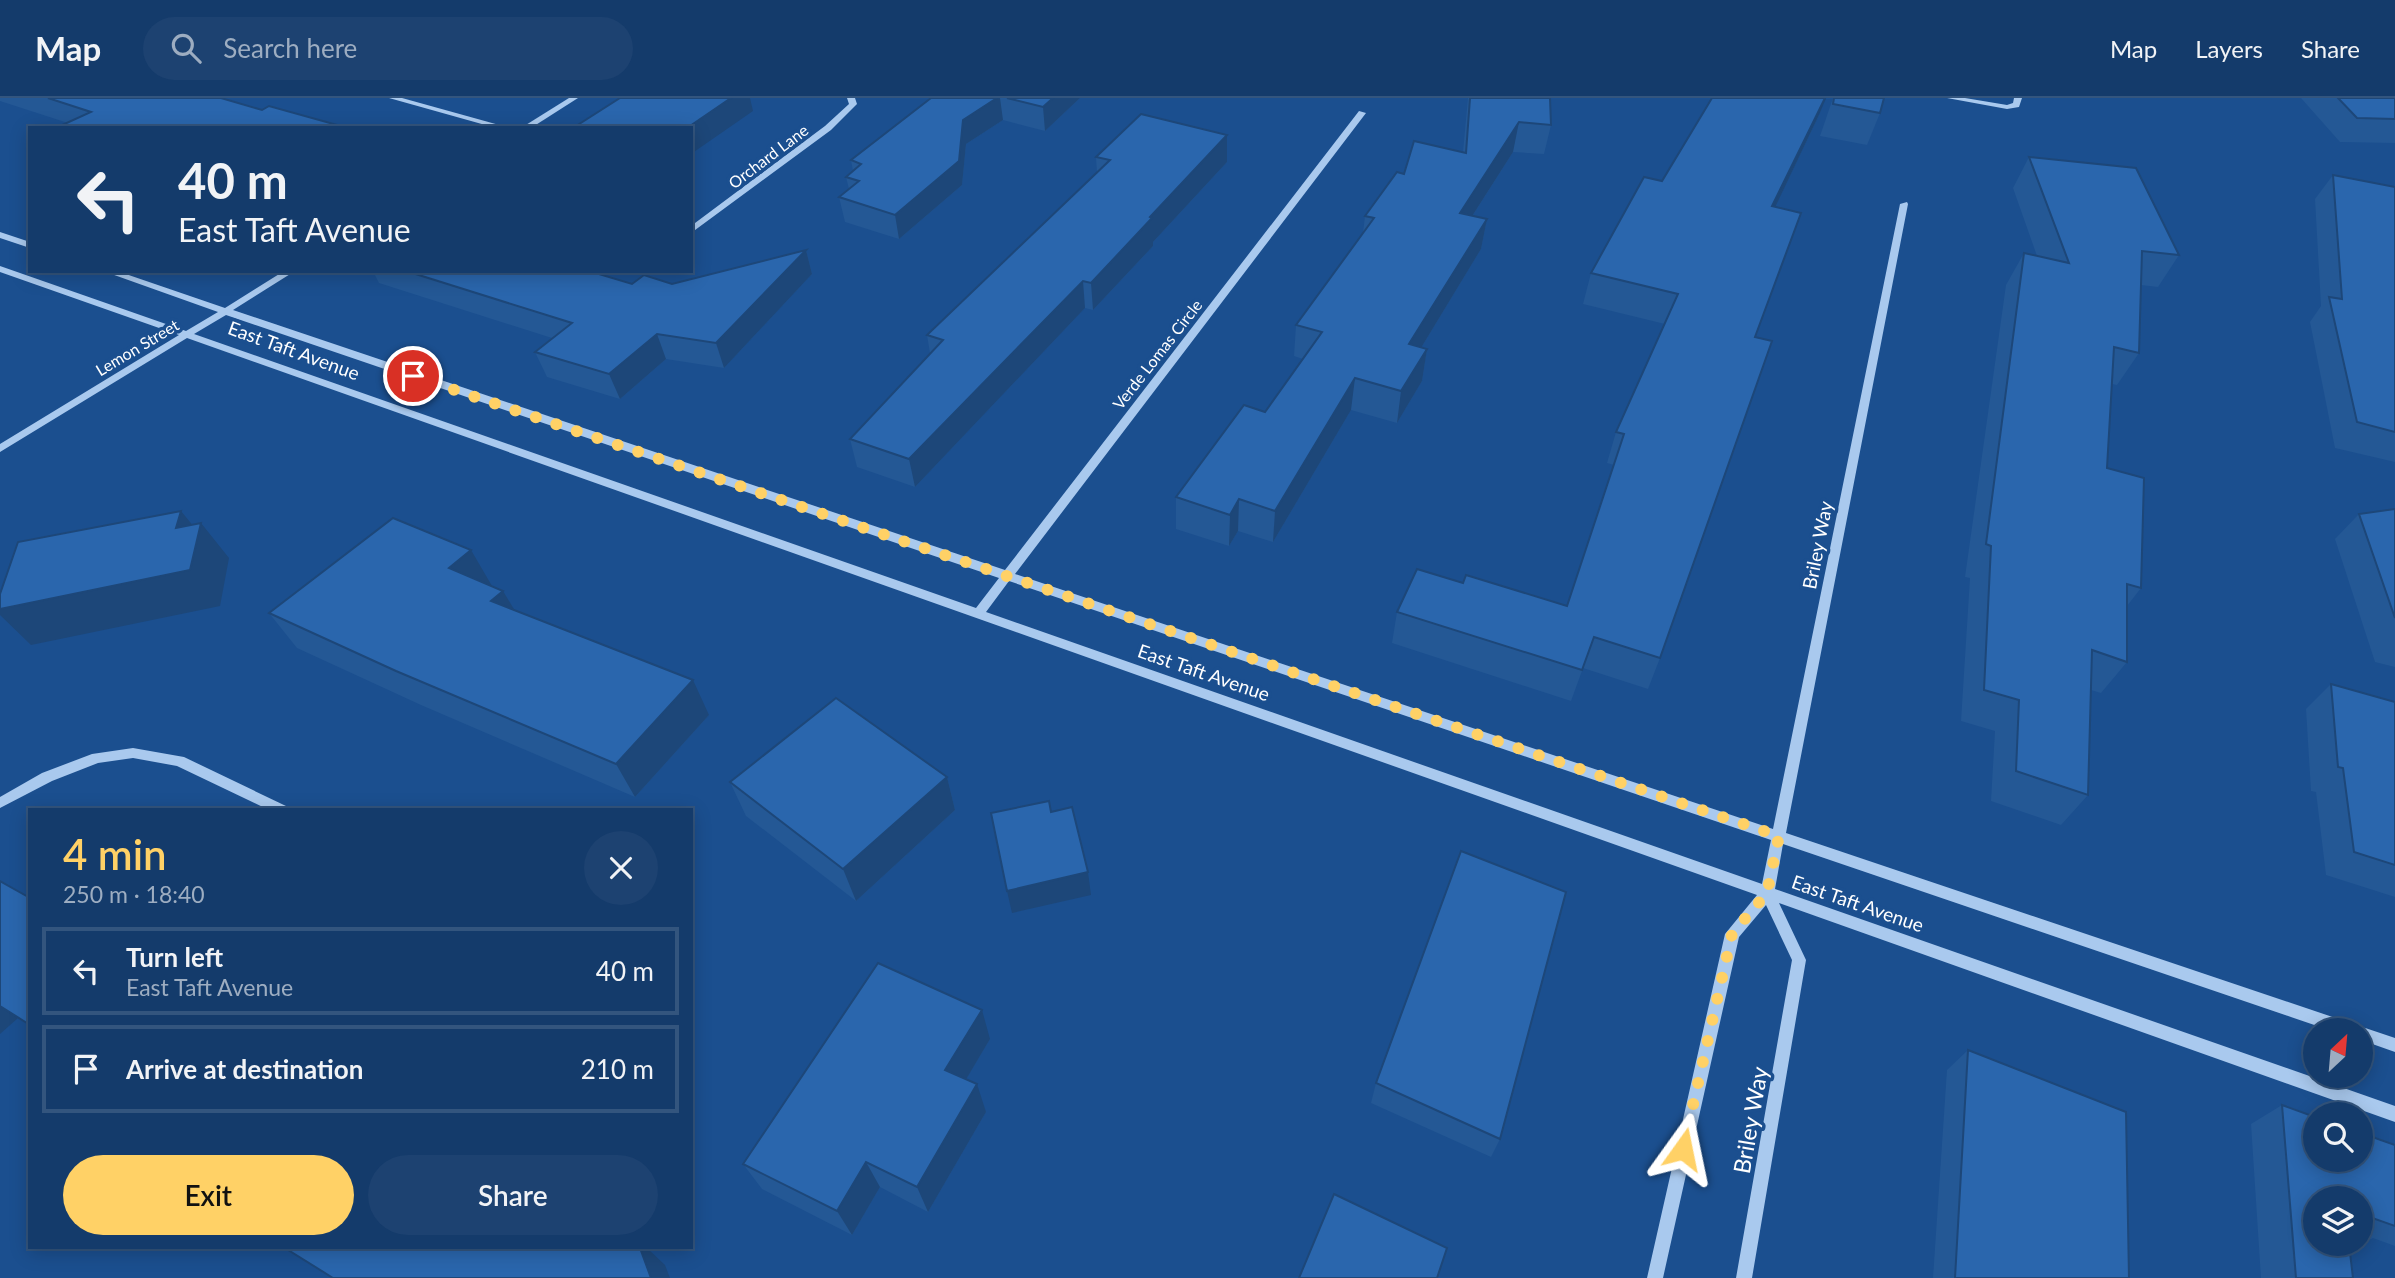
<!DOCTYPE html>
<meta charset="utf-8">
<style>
:root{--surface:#143b6b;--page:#1d4271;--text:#f1f3f6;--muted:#9dadc1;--line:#33557e;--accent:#ffd166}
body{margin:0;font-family:Lato,sans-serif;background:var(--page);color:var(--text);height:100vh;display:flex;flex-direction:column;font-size:26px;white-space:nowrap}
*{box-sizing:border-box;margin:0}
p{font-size:23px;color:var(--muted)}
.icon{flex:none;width:38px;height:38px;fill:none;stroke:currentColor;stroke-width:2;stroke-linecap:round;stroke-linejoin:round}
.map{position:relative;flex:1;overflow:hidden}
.details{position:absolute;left:28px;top:710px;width:665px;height:441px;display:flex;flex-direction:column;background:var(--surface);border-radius:0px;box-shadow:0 4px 18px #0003,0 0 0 2px var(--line)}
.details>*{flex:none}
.hud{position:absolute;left:28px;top:28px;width:665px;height:147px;border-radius:0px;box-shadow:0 4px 18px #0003,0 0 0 2px var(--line);background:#143b6b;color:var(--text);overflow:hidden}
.needle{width:46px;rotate:26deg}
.controls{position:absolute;left:2303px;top:920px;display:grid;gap:14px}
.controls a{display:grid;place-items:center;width:70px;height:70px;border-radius:50%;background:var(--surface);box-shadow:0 4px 18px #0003,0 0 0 2px var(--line);font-size:35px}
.pin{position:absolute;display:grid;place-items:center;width:60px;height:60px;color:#fff;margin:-30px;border:4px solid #fff;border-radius:50%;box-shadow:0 2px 7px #0007}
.me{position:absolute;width:77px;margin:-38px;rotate:12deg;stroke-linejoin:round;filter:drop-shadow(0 0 5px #0008)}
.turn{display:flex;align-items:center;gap:24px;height:147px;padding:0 35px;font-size:32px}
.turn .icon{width:91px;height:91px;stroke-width:2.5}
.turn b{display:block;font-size:49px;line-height:60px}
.round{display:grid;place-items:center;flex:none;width:74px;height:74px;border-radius:37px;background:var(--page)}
.overview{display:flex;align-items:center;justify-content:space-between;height:119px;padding:0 35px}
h1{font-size:42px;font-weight:600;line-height:52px;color:var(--accent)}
.action{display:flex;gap:14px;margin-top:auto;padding:14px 35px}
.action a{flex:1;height:80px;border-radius:42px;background:var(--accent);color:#111;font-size:28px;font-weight:600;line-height:80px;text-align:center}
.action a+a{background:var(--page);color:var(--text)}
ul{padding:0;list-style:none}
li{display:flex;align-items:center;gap:21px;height:88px;margin:0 14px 10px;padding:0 21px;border:4px solid var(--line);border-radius:0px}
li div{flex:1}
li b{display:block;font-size:26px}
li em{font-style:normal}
header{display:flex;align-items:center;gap:42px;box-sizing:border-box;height:98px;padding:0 35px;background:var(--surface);border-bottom:2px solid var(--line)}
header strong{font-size:33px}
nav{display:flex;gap:38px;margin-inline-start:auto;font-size:24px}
.search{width:490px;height:63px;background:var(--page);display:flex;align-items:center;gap:18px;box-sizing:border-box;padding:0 24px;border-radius:38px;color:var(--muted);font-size:26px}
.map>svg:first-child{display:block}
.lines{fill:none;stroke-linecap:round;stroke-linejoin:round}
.minor{fill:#a9c9ee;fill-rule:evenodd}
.wall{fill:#245895}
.shaded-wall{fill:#1d4779}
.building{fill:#2a66ad;stroke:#1d4779;stroke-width:2}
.route{stroke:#ffd166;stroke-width:12;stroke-dasharray:0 21.6}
.labels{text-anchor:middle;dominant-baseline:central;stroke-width:7;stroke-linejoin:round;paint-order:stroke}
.far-street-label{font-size:16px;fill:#fff;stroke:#1b4f8f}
.street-label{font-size:19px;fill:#fff;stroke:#1b4f8f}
.near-street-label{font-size:23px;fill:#fff;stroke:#1b4f8f}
</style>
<header>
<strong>Map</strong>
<div class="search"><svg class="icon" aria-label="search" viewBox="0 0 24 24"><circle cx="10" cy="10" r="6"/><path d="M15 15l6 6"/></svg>Search here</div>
<nav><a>Map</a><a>Layers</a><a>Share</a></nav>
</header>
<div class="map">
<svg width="2395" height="1180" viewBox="0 0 2395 1180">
<rect width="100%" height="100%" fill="#1b4f8f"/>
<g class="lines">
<g class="minor">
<path d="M389,0H402L510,30H496Z"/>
<path d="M569,0H578L531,30H521Z"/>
<path d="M847,0H855L857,6L831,32L691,135V128L825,28L849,6Z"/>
<path d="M1947,0H1965L2007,7L2013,5L2014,0H2022L2019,9L2007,11Z"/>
<path d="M1359,13L1366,15L1015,476L1773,731L1900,106L1907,104L1908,106L1786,735L2395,940V954L2361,942V933H2332L1783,746L1775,791L2395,1008V1024L1779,805L1806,862L1752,1180H1736L1792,862L1766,807L1739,839L1663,1180H1647L1725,836L1757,797L187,240L0,354V346L179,237L0,174V168L186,233L218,214L103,173H117L225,210L284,173H295L233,212L1005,472ZM226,217L999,480L976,510L194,236ZM1009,483L1771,742L1762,786L986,514Z"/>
<path d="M0,134L30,144V150L0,140Z"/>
<path d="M133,650L184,659L286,708L288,712H269L177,668L133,660L98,665L52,683L0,710V699L42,675L92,656Z"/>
</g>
</g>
<g class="wall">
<path d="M0,0H221L262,12L348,30H61L60,28L68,25L0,3Z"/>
<path d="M931,0H1080L1045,33L1003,22L966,46L962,87L899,141L845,124L839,99L849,91L846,79L853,73L851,62Z"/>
<path d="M1468,0H1550L1551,27L1544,56L1513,54L1473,117L1487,121L1481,151L1421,250L1427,251L1422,283L1397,325L1351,312L1273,444L1238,433L1229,448L1176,431V399L1265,314L1303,261L1294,258L1296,227L1363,135L1365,118L1404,76L1463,54Z"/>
<path d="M1833,0H1884L1880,15L1867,47L1820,38Z"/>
<path d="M2301,0H2395V45L2340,44Z"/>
<path d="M1819,17L1775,109L1755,239L1660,560L1648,591L1583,570L1571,603L1392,545L1397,514L1463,485L1567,508L1614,367L1607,365L1616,334L1665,226L1583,206L1591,175L1662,83Z"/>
<path d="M1227,37V64L1153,144V148L1093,212L1085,210L915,389L857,369L850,341L930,255L927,237L1097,75L1096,59Z"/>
<path d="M2029,59L2179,157L2158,189L2141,187L2139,255L2117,287L2112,286L2107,370L2141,490L2127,508V564L2101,595L2091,592L2088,697L2061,727L1991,703L1995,633L1961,623L1970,480L1965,479L2006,187L2024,155L2037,158L2013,90Z"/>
<path d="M2333,77L2395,89V364L2335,350L2310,224L2321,208L2315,101Z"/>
<path d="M806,152L812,176L724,270L666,261L620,301L547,279L535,254L552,240L379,185L373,173H589L632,186H672Z"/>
<path d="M2395,411V569L2375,564L2335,441L2359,416Z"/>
<path d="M491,488L514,512L709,617L635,699L421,607L297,550L269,515Z"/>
<path d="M2331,586L2395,604V799L2326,777L2316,694L2311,693L2306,611Z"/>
<path d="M947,679L955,712L856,803L746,718L730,684Z"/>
<path d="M990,941L966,981L986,1014L928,1114L880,1089L852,1137L762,1091L743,1066Z"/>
<path d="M1968,952L2129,1180H1933L1947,972Z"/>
<path d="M1376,985L1500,1041L1491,1059L1371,1005Z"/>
<path d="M2282,1007L2395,1047V1148L2373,1140L2361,1146V1101H2315L2353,1180H2261L2251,1026Z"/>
</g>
<g class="shaded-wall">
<path d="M731,0H750L753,13L691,56V30H687Z"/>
<path d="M997,0H1000L1003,22L966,46L962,87L899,141L895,117L963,22Z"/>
<path d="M1053,0H1080L1045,33L1043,9Z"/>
<path d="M1825,0H1826L1819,17L1761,139L1772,108Z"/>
<path d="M1519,24L1513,54L1455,145L1460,115Z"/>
<path d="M1227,37V64L1153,144V148L1093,212L1091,185L1150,119Z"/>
<path d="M1487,121L1481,151L1404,278L1409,246Z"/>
<path d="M806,152L812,176L724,270L716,245Z"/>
<path d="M1083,183L1085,210L915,389L909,361Z"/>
<path d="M657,236L666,261L620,301L609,276Z"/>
<path d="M1427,251L1422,283L1397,325L1401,293Z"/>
<path d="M1355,280L1351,312L1273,444L1275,413Z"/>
<path d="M1239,401L1238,433L1229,448L1230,417Z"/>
<path d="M181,413L199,435L201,425L229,460L220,508L31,547L0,517V511L176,430Z"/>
<path d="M471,452L492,488L471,506L449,470Z"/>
<path d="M503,493L524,528L491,503Z"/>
<path d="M693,582L709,617L635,699L616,666Z"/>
<path d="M947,679L955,712L856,803L843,771Z"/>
<path d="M1088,774L1091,797L1012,815L1007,793Z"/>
<path d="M0,909L18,920L0,936Z"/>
<path d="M982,912L990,941L955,1000L945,972Z"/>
<path d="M977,986L986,1014L928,1114L917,1089Z"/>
<path d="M866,1064L880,1089L852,1137L837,1113Z"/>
<path d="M640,1150H647L665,1167L670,1180H651Z"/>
</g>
<g class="building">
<path d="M48,0H221L262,12L269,8L348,30H65L60,28L91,14Z"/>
<path d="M620,0H731L687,30H573Z"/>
<path d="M931,0H997L963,22L959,63L895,117L839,99L859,83L846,79L861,66L851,62Z"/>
<path d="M1007,0H1053L1043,9Z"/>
<path d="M1470,0H1550L1551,27L1519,24L1460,115L1487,121L1409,246L1427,251L1401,293L1355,280L1275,413L1239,401L1230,417L1176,399L1244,307L1265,314L1322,234L1296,227L1374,120L1365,118L1397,74L1404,76L1414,43L1466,55Z"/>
<path d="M1712,0H1825L1772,108L1801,115L1755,239L1772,243L1660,560L1594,539L1582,572L1397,514L1417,471L1463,485L1466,477L1567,508L1624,336L1616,334L1678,196L1591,175L1644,79L1662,83Z"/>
<path d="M1834,0H1884L1880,15L1833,6Z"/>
<path d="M2338,0H2395V21L2357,20Z"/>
<path d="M1141,16L1227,37L1150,119L1152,120L1091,185L1083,183L909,361L850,341L943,242L927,237L1110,62L1096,59Z"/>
<path d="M2029,59L2136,70L2179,157L2142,153L2139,255L2114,249L2107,370L2144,380L2141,490L2127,486V564L2092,552L2088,697L2016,673L2019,602L1984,592L1991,448L1986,446L2024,155L2069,165Z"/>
<path d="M2333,77L2395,89V334L2357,324L2329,199L2342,201Z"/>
<path d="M806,152L716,245L657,236L609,276L535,254L572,225L406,173H589L632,186L644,177L672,186Z"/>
<path d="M2395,411V520L2359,416Z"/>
<path d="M181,413L176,430L201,425L190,472L0,511V496L18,444Z"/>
<path d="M393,420L471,452L449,470L503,493L491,503L693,582L616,666L396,573L269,515Z"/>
<path d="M2331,586L2395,604V767L2354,754L2343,670L2338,669Z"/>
<path d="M836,600L947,679L843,771L730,684Z"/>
<path d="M1049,703L1051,714L1072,709L1088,774L1007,793L991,715Z"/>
<path d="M1461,753L1566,794L1500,1041L1376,985Z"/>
<path d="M0,783L30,800V927L0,908Z"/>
<path d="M878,865L982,912L945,972L977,986L917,1089L866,1064L837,1113L743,1066Z"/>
<path d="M1968,952L2126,1014L2129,1180H1955Z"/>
<path d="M2282,1007L2315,1019V1062H2361V1035L2395,1047V1128L2361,1116V1101H2315V1146H2349L2353,1180H2296Z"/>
<path d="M1334,1096L1447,1150L1437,1180H1299Z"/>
<path d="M285,1150H640L651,1180H333Z"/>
</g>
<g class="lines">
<path class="route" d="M413,278L1779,738L1767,795L1732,836L1683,1051"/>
</g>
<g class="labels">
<g class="far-street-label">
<text transform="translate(768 58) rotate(-37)">Orchard Lane</text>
<text transform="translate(137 249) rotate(-31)">Lemon Street</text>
<text transform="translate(1157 256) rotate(-52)">Verde Lomas Circle</text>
</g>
<g class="street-label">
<text transform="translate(294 252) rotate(20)">East Taft Avenue</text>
<text transform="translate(1817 447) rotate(-79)">Briley Way</text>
<text transform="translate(1204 574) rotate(19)">East Taft Avenue</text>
<text transform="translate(1858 805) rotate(19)">East Taft Avenue</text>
</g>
<g class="near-street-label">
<text transform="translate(1750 1022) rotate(-80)">Briley Way</text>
</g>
</g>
</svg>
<div class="controls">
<a><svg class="needle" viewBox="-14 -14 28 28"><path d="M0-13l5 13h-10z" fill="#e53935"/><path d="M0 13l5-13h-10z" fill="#9dadc1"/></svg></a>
<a><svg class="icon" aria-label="search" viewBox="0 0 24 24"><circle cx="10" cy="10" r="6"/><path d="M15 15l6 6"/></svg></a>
<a><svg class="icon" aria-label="layers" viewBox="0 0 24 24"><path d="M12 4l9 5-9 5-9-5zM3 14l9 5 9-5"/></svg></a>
</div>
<div class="pin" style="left:413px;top:278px;background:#d93025"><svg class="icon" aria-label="arrive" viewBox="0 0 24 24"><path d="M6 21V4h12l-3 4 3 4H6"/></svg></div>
<svg class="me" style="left:1683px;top:1051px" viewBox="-20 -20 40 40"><path d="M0-17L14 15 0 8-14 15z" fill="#ffd166" stroke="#fff" stroke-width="4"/></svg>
<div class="hud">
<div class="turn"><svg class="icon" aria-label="left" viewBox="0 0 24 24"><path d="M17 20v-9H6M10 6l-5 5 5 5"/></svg><div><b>40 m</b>East Taft Avenue</div></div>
</div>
<section class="details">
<div class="overview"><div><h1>4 min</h1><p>250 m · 18:40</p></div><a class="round"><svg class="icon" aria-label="close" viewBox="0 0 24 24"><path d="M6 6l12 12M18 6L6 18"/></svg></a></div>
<ul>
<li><svg class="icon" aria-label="left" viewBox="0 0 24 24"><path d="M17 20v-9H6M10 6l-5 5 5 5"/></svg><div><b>Turn left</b><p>East Taft Avenue</p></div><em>40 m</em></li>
<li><svg class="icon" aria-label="arrive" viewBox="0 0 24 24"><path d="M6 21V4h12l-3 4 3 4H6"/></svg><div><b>Arrive at destination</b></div><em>210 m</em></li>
</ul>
<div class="action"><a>Exit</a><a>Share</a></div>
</section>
</div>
